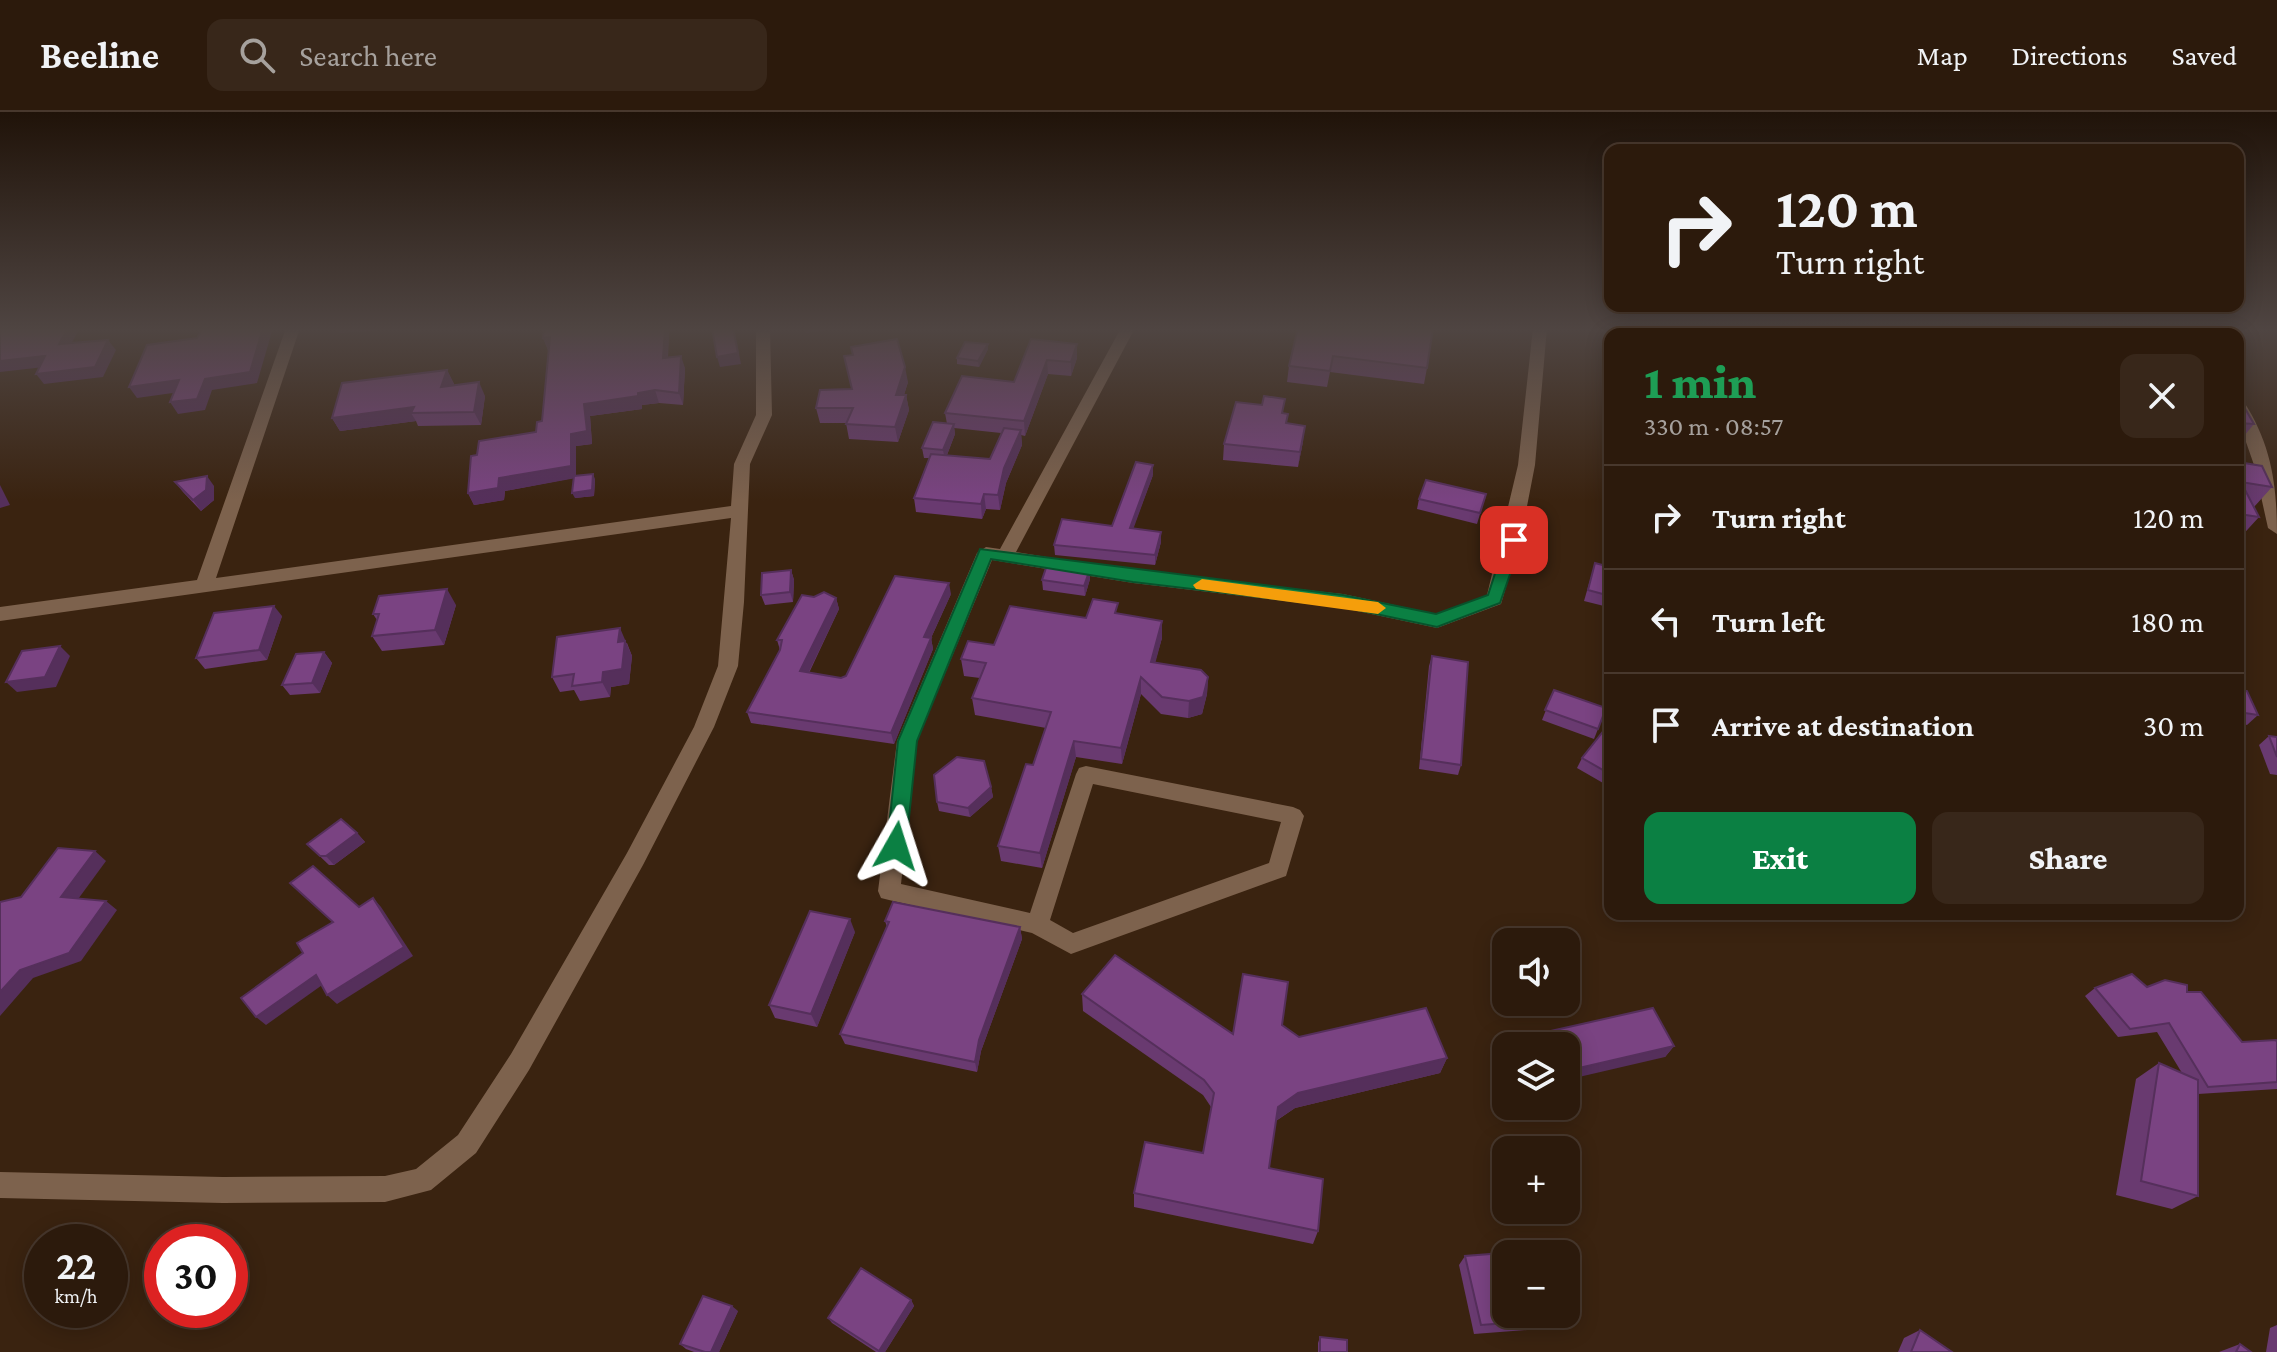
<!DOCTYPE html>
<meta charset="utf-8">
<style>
:root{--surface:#2c1a0c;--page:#38271a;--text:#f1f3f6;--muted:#a6a19d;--line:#48382d;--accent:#0b8043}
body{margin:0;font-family:"Crimson Pro",serif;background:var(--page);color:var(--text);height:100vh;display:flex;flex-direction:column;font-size:30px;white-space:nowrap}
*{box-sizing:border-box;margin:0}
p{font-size:26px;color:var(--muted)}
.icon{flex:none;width:44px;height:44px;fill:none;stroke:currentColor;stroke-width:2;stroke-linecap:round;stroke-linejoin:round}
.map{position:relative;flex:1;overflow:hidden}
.drawer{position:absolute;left:1604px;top:216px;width:640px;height:592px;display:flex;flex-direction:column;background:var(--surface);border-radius:16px;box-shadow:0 4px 20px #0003,0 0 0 2px var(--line)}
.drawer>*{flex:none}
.guide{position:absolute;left:1604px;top:32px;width:640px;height:168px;border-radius:16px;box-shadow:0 4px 20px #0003,0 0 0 2px var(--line);background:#2c1a0c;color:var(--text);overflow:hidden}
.tools{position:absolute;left:1492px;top:816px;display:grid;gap:16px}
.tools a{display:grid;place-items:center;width:88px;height:88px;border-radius:16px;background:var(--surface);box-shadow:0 4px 20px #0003,0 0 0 2px var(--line);font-size:40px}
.speed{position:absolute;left:24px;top:1112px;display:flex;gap:16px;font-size:40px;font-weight:700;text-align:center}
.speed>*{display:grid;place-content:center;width:104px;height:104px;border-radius:50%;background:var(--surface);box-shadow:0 4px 20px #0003,0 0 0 2px var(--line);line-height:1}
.speed small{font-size:20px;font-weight:400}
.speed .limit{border:12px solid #d22;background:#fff;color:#111}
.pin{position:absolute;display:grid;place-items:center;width:68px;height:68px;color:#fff;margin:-34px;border-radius:16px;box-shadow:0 4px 12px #0006}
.me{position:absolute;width:88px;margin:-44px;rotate:6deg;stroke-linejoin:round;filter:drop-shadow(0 0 6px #0008)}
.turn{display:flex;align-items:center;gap:28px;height:168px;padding:0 40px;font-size:36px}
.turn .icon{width:104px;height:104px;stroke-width:2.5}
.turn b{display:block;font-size:56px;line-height:68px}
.round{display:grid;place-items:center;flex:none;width:84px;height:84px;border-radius:16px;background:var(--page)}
.head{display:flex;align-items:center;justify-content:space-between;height:136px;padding:0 40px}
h1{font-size:48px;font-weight:800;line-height:60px;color:#1e9e55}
.primary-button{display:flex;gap:16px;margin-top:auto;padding:16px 40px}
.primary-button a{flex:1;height:92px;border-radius:16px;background:var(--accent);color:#fff;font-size:32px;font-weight:800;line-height:92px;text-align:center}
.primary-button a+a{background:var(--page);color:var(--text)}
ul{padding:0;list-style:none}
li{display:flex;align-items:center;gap:24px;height:104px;padding:0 40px;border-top:2px solid var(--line)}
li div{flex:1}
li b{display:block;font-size:30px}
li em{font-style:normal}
header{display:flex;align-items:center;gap:48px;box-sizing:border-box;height:112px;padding:0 40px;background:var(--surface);border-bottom:2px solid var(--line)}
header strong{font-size:38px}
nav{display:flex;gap:44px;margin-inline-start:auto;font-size:28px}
.search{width:560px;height:72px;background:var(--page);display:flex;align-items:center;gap:20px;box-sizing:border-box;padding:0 28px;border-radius:16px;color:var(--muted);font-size:30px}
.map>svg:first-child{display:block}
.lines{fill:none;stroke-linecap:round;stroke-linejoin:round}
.street{fill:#7d624d;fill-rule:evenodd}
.secondary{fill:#7d624d;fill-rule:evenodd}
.wall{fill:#693a70;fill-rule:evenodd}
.shaded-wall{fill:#552f5b}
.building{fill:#7a4382;stroke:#552f5b;stroke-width:2}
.route{fill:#0b8043;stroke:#07532c;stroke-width:2}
.slow{fill:#f59e0b}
</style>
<header>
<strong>Beeline</strong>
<div class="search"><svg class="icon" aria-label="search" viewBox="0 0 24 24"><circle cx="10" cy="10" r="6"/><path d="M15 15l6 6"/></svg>Search here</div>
<nav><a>Map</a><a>Directions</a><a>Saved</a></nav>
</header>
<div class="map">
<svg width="2277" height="1240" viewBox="0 0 2277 1240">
<rect width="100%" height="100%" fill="#3a2310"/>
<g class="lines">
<g class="street">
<path d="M286,216H300L216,466L731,394L734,352L756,303V216H770L772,303L750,352L744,490L738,554L714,615L643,753L529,958L476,1041L431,1078L385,1090L223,1091L0,1086V1060L223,1065L385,1064L416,1057L458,1023L511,942L627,741L694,615L718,554L731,406L0,509V495L197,468Z"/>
<path d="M1121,216H1135L1016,440L1133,459L1343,482L1436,502L1487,483L1518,353L1533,216H1547L1535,353L1522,420L1501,492L1437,516L1343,496L1133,471L992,448L917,629L901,772L1030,801L1076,662L1079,656L1086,654L1293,695L1300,698L1304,704L1286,764L1071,842L1032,821L889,788L881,786L878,779L897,629L977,441L986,435L1000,437ZM1093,672L1281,710L1269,751L1073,821L1050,808Z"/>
<path d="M1929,216H1943L1944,222H1930Z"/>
</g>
<g class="secondary">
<path d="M2186,216H2200L2203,222H2189Z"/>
<path d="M2238,288L2244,290C2271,332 2277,372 2277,422L2268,416L2254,353L2238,307Z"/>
</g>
</g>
<g class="wall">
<path d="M337,216H408L340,221Z"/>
<path d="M544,216H687L669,219L668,246L685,256L683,293L659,291L642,293V297L590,304L592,332L576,334V364L595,367L594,384L575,386L573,366L505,379L504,388L474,393L468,381L536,320L542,309L549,238H548L543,226Z"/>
<path d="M1298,216L1427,256L1424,272L1330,260L1327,275L1287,270L1289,254Z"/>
<path d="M1031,227L1077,232V246L1071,264L1048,262L1025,324L1021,323L1022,333L1006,371L1000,398L986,397L982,407L916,400L914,386L929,346H924L922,336L947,312L945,301L1014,270ZM954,316L1001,321L990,347L947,343L955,322Z"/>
<path d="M988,232V237L979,255L957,252V246Z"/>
<path d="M447,258L454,272L453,274L485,284L481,313L418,314L416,309L340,319L332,306Z"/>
<path d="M908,270L904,283H906L909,298L898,330L849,327L846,311H820L816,296L852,277Z"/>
<path d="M2238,292L2254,312L2238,331Z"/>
<path d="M1283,301L1287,312L1303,329L1298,355L1223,348L1224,332Z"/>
<path d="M2238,350L2272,375L2254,395L2259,405L2238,428Z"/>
<path d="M1153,363L1133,416L1161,420V430L1155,453L1055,443L1054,433L1112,414Z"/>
<path d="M175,370L214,374V388L201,399L183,380Z"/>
<path d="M1486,382L1477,412L1417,397L1419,387Z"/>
<path d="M1595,451L1610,455V491L1608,495L1584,489Z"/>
<path d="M1090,457V467L1085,484L1043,478L1042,468Z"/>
<path d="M791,458L794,468L793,490L765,493L761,483Z"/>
<path d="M951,482L931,526L933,537L894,632L751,611L747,600L780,538L777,528L814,485L836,486L839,497L809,561L841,566L846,564Z"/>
<path d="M456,493L444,533L382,539L372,524L377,508L373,502Z"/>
<path d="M1119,502L1162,526L1155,550L1208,565L1207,582L1202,602L1188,606L1161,602L1141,582L1122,652L1076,645L1042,756L1001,749L998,734L1033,653L1046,616L975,603L972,586L980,566L964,564L961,547L1086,506Z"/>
<path d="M282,504L267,548L205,557L196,546Z"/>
<path d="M627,531L632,544L629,572L611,575L610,585L580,589L574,578L560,580L552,565Z"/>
<path d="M324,540L332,551L320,581L290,583L282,573Z"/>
<path d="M1432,544L1461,653L1458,663L1419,657L1429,554Z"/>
<path d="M2238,577L2258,603L2247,613L2238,611Z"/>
<path d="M1554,578L1598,617L1594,627L1542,608Z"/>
<path d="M1610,612V675L1577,656L1582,646Z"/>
<path d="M2269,624L2277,625V663L2270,662L2259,633Z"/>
<path d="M991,675L993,685L970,705L939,699L937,690Z"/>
<path d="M357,721L365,730L334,753H329L307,732Z"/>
<path d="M885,809L1020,815L1022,827L981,939L977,960L845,932L840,922L887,815Z"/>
<path d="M855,820L817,915L775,906L769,893Z"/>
<path d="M2147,875L2187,880L2242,930H2277V977L2198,982V1084L2172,1097L2116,1083L2136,967L2159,951L2182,961L2157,920L2118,925L2085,884L2095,876Z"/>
<path d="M1082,882L1233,922L1282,913L1299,925L1447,946L1440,961L1295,996L1276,1009L1269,1056L1318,1119L1313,1132L1134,1095V1081L1203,1041L1211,995L1203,983L1083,899Z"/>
<path d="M1533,923L1674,934L1665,945L1566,934H1527Z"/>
<path d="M1465,1144L1561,1207L1553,1216L1474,1222L1459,1153Z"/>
<path d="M911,1188L914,1194L885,1240H876L832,1211L828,1206Z"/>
<path d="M738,1199L719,1240H694L686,1237L680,1232Z"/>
<path d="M2277,1213V1240H2266L2270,1216Z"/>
<path d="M1920,1218L1952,1240H1898L1904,1226Z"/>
<path d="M1320,1225L1347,1240H1318V1231Z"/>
<path d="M2240,1232L2251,1240H2219Z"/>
</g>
<g class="shaded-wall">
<path d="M68,216H80L66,241L59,232Z"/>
<path d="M263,216H273L257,271L212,278L205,298L178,302L170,290L205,267Z"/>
<path d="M665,216H687L669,219L667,258L663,246Z"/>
<path d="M733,216H734L741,252L720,255L717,245Z"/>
<path d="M805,216H834L835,217L806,221Z"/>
<path d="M550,225L555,237L548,238L543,226Z"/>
<path d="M108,228L116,238L103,265L44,272L36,262Z"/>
<path d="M988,232V237L979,255L978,249Z"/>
<path d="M1077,232V246L1071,264V250Z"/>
<path d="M45,244L53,254L0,260V249Z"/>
<path d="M681,244L685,256L683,293L679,281Z"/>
<path d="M1047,248L1048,262L1025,324L1024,309Z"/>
<path d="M905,255L908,270L899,298L896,283Z"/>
<path d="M447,258L454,272L448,289L441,275Z"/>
<path d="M179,268L187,279L137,286L129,275Z"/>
<path d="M479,270L485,284L481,313L474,300Z"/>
<path d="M655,278L659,291L642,293V297L590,304L592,332L576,334V366L505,379L504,388L474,393L468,381L499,366L584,292Z"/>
<path d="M906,283L909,298L898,330L895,315Z"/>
<path d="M414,295L411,301L416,309L340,319L332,306Z"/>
<path d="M954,312L955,322L945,348L943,338Z"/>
<path d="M1305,314L1303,329L1298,355L1300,340Z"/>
<path d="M1021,318L1022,333L1006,371L1000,398L998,383L1004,356Z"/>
<path d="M1153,353V363L1130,426V416Z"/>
<path d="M593,362L595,367L594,384L575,386L572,381Z"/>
<path d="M207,364L214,374V388L201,399L193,388Z"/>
<path d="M0,373L10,393L0,396Z"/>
<path d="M984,382L986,397L982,407L981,392Z"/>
<path d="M1161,420V430L1155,453V443Z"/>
<path d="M1090,457V467L1085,484L1084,474Z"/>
<path d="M791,458L794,468L793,490L790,480Z"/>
<path d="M949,471L951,482L931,526L933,537L894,632L891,621L924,525Z"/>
<path d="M447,477L456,493L444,533L435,518Z"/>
<path d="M836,486L839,497L804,570L800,559Z"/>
<path d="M274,494L282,504L267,548L259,538Z"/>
<path d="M1162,509V526L1151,567V550Z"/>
<path d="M620,516L632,544L629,572L611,575L610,585L602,570L603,560L618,530Z"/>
<path d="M60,534L70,544L56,575L17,580L6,570Z"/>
<path d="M324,540L332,551L320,581L312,571Z"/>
<path d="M1141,565V582L1122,652L1121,636Z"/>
<path d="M1208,565L1207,582L1202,602L1188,606L1189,589Z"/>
<path d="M1074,629L1076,645L1042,756L1040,741Z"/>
<path d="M991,675L993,685L970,705L968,696Z"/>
<path d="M357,721L365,730L334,753L326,744Z"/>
<path d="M95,739L106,749L73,794L61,785Z"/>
<path d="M373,786L381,795L413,844L337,892L327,883Z"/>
<path d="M106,789L117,798L81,849L33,866L0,904V880L20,858Z"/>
<path d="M850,807L855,820L817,915L811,902Z"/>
<path d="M1020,815L1022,827L981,939L977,960L975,950L979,928Z"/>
<path d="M316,863L325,871L266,913L256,905Z"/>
<path d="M1674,934L1665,945L1566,968V959Z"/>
<path d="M1447,946L1440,961L1295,996L1274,1010L1278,995L1298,981Z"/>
<path d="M911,1188L914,1194L885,1240H879V1239Z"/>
<path d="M732,1194L738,1199L719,1240H711Z"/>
</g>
<g class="building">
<path d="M0,216H68L59,232L108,228L95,255L36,262L45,244L0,249Z"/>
<path d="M203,216H263L250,260L205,267L197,287L170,290L179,268L129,275L147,233L197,226Z"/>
<path d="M544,216H665L663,246L681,244L679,281L655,278L638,281V284L584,292L587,319L571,322V354L499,366L498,376L468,381L471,344L477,343L479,329L536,320L537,310L542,309L550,225L543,226Z"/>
<path d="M712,216H733L738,241L717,245Z"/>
<path d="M1298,216H1433L1427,256L1333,244L1330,259L1289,254Z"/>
<path d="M2027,216L2121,222H2026Z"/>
<path d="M897,227L905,255L896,283H906L895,315L846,312L853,296H816L820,278L852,277L844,244L853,243L851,235Z"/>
<path d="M1031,227L1077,232L1071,250L1047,248L1024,309L945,301L962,264L1014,270Z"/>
<path d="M965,230L988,232L978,249L957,246Z"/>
<path d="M447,258L441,275L479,270L474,300L411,301L414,295L332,306L342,271Z"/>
<path d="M1264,284L1285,287L1282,301L1288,302L1286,311L1305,314L1300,340L1224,332L1236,290L1262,293Z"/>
<path d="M2238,292L2243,293L2254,312L2238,311Z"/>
<path d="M933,310L954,312L943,338L922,336Z"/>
<path d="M1004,316L1021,318L1004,356L998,383L984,382L981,392L914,386L931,342L990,347Z"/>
<path d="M1136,350L1153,353L1130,416L1161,420L1155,443L1054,433L1062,407L1112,414Z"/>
<path d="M2238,350L2262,354L2272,375L2241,370L2259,405L2239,402L2242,410L2238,409Z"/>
<path d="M593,362L592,378L572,381L574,364Z"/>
<path d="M207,364L206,378L193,388L175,370Z"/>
<path d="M1426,368L1486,382L1480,401L1419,387Z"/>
<path d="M1048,450L1090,457L1084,474L1042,468Z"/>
<path d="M1595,451L1610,455V484L1588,478Z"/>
<path d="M791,458L790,480L761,483L762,461Z"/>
<path d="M895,464L949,471L924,525L931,526L891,621L747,600L780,538L782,528H777L802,483L814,485L824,480L836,486L800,559L841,566L846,564Z"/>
<path d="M447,477L435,518L372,524L379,502H373L379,484Z"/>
<path d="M1093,487L1118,491L1115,501L1162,509L1151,550L1201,558L1208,565L1203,585L1189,589L1162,585L1141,565L1121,636L1074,629L1040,741L998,734L1026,652L1033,653L1051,600L972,586L986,551L961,547L968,529L994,533L1010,494L1086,506Z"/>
<path d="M274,494L259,538L196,546L214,501Z"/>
<path d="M620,516L618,530L625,529L622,557L603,560L602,570L572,574L574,562L552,565L557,525Z"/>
<path d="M60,534L45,565L6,570L22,539Z"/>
<path d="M324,540L312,571L282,573L296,542Z"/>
<path d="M1432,544L1468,550L1461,653L1421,647Z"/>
<path d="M2238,577L2247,579L2258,603L2238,600Z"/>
<path d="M1554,578L1606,596L1598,617L1545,598Z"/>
<path d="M1609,612H1610V662L1582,646Z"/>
<path d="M2269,624L2277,625V645Z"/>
<path d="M957,645L984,649L991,675L968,696L937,690L934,663Z"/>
<path d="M341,707L357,721L326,744H320L307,732Z"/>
<path d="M58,736L95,739L61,785L106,789L69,841L20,858L0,880V790L21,785Z"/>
<path d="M313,754L359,795L373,786L404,835L327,883L316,863L256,905L241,886L303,841L297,831L333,810L290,771Z"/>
<path d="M893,790L1020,815L979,928L975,950L840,922L889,810L885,809Z"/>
<path d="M810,799L850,807L811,902L769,893Z"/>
<path d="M1115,843L1233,922L1243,862L1288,870L1282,913L1299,925L1426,896L1447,946L1298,981L1278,995L1269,1056L1323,1067L1318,1119L1134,1081L1145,1030L1203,1041L1214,981L1204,968L1082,882Z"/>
<path d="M2132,862L2147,875L2165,868L2187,873V880H2201L2242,930L2276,928L2277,930V970L2208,975L2169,911L2130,917L2095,876Z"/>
<path d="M1653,896L1674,934L1566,959V934H1538L1533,923Z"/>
<path d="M2159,951L2198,968V1084L2141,1069Z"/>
<path d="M1543,1138L1544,1142H1506V1202H1560L1561,1207L1481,1213L1465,1144Z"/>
<path d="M861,1156L911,1188L879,1239L828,1206Z"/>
<path d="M703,1184L732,1194L711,1240H705L680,1232Z"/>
<path d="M1920,1218L1952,1240H1911Z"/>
<path d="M1320,1225L1347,1228V1240H1320Z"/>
<path d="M2240,1232L2251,1240H2236Z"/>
</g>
<linearGradient id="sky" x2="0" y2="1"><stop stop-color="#201309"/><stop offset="0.56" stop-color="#4f4542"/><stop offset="1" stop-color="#4f4542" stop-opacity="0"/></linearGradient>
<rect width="2277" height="389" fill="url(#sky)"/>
<path class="route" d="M1514,423L1522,428L1500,491L1437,515L1343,495L1133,470L991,447L917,629L906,734L903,740H889L887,734L898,629L980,437L1343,483L1436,502L1488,483L1506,428Z"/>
<path class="slow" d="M1202,467L1378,490L1386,496L1378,502L1196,477L1193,473Z"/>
</svg>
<div class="tools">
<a><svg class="icon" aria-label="sound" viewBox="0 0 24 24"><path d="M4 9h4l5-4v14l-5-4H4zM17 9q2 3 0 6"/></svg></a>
<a><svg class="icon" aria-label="layers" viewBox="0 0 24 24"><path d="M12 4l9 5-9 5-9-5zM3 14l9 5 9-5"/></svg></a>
<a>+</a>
<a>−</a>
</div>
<div class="speed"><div>22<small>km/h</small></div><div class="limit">30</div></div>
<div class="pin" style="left:1514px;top:428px;background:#d93025"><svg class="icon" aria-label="arrive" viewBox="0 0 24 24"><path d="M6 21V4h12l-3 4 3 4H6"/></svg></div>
<svg class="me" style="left:896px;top:734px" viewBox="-20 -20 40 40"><path d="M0-17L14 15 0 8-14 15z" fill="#0b8043" stroke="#fff" stroke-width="4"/></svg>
<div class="guide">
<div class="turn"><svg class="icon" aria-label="right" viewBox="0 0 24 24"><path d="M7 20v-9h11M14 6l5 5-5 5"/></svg><div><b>120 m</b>Turn right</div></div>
</div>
<section class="drawer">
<div class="head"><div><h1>1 min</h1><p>330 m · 08:57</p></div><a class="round"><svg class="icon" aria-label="close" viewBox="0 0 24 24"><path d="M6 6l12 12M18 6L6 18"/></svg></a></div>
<ul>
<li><svg class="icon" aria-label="right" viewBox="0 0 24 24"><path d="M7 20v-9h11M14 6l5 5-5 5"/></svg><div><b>Turn right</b></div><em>120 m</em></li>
<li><svg class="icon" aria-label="left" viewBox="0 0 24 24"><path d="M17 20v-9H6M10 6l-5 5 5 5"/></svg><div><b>Turn left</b></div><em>180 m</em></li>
<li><svg class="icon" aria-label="arrive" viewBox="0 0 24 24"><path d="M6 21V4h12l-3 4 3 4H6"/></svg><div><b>Arrive at destination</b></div><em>30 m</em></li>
</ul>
<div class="primary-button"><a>Exit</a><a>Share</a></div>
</section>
</div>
